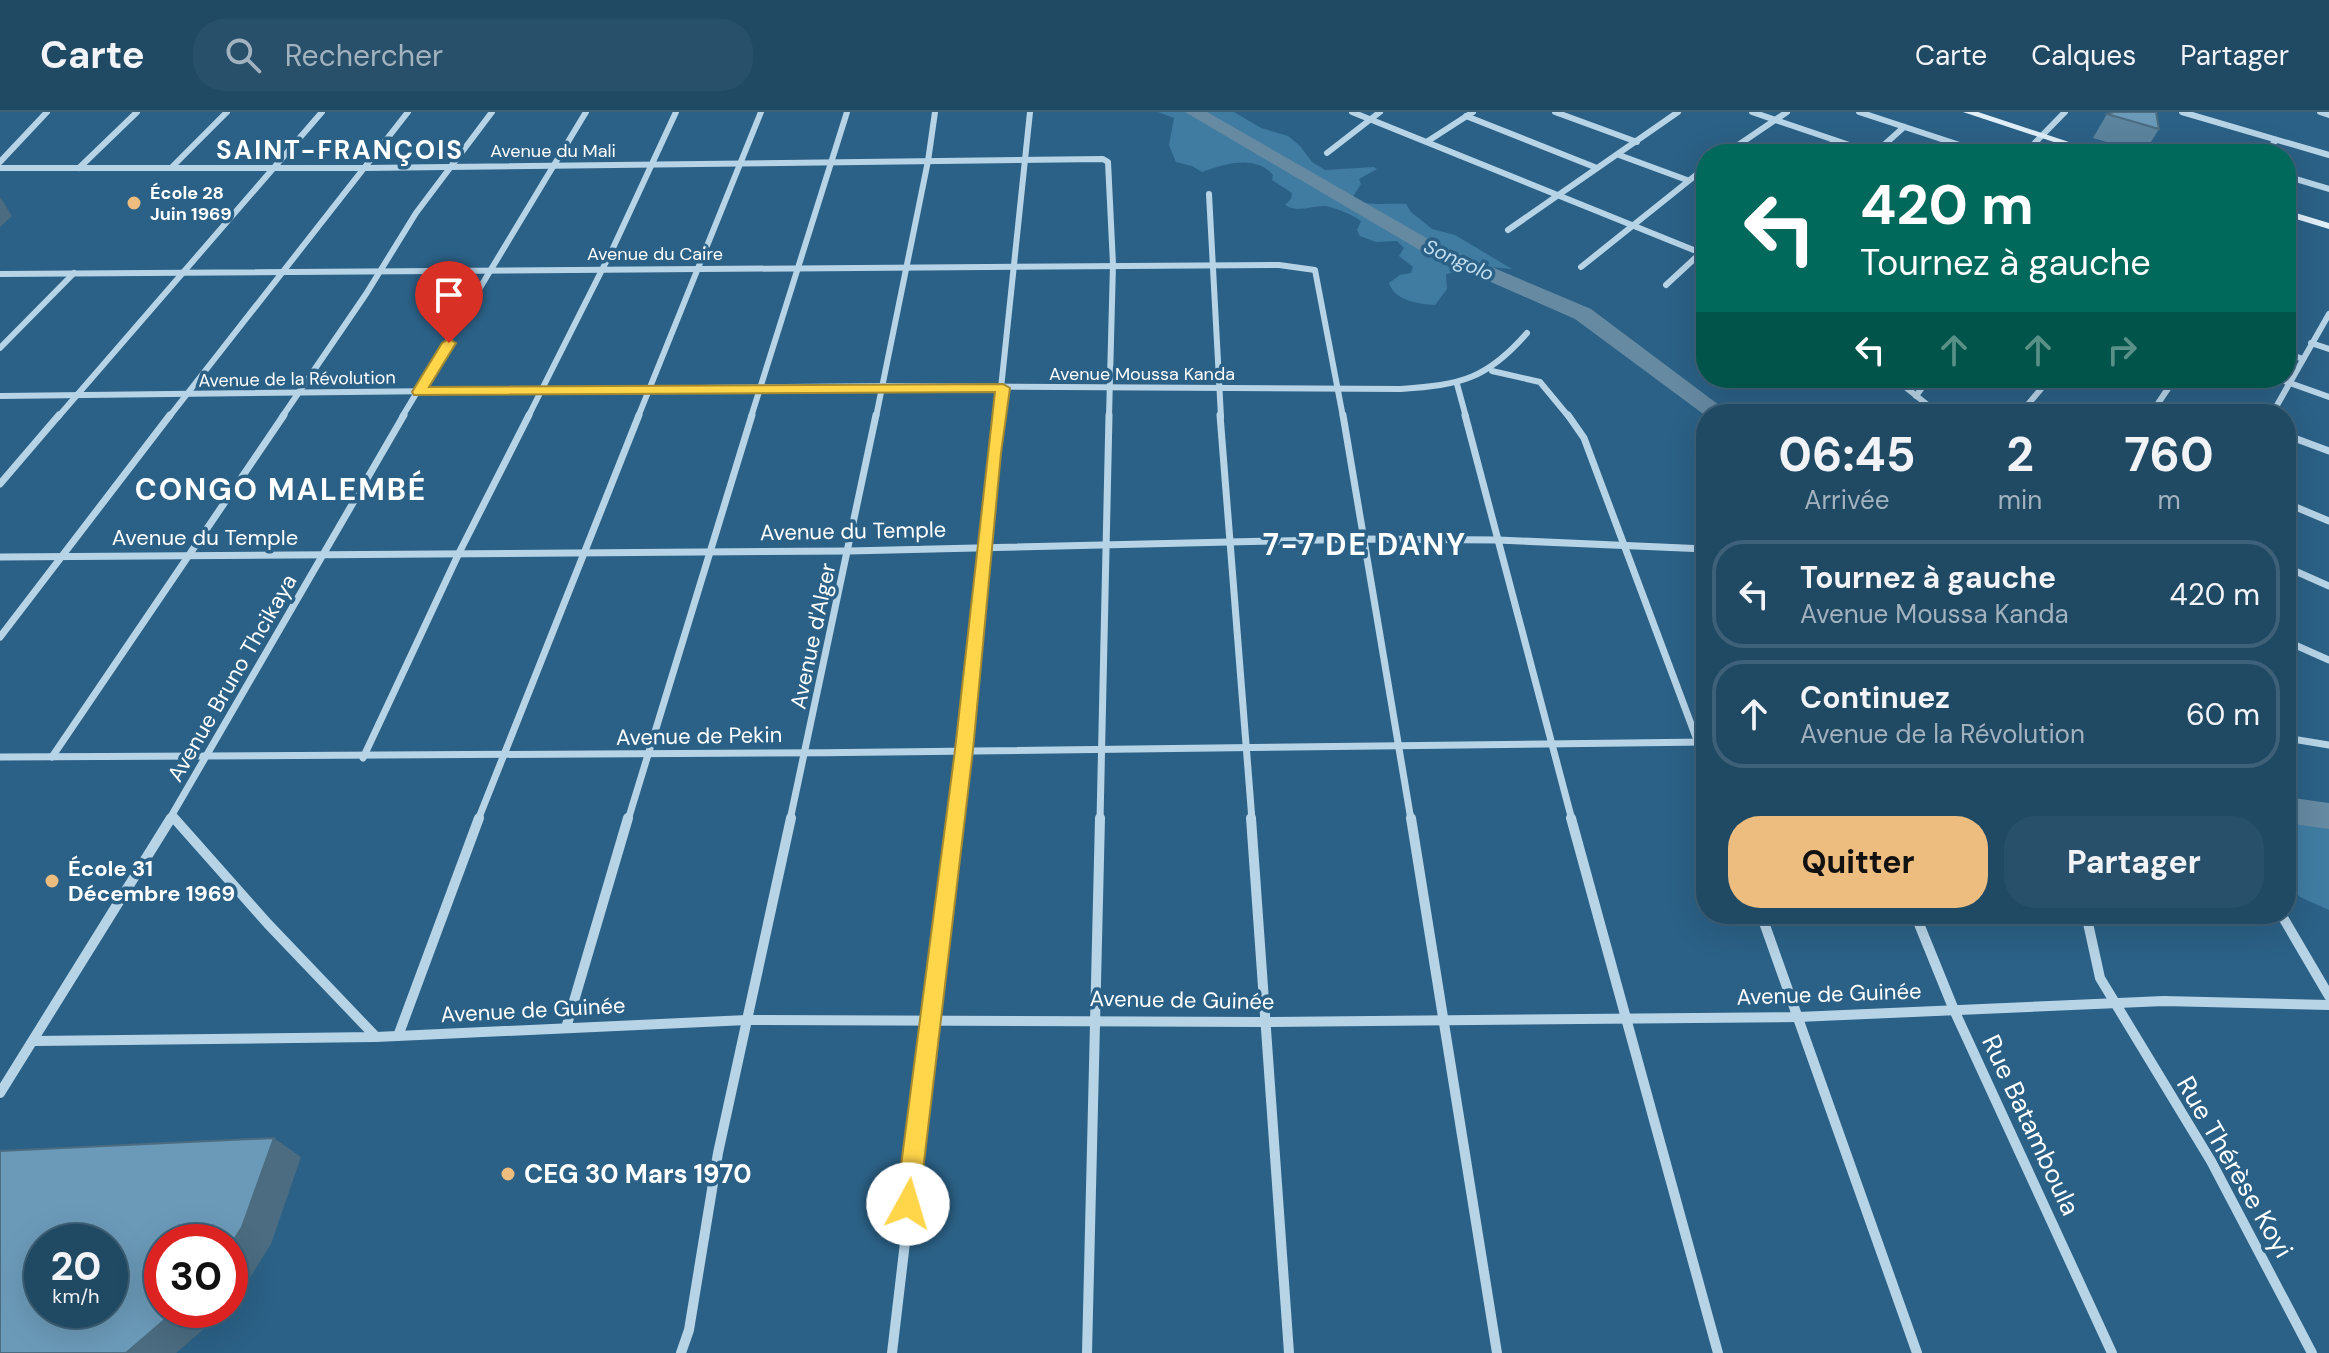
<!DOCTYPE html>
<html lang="fr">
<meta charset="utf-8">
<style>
:root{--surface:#204964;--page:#28506a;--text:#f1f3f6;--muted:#a2b2bf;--line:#3d6178;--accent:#edbc7f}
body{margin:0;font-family:"DM Sans",sans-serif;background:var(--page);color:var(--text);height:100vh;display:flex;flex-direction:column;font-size:30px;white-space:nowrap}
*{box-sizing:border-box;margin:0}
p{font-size:26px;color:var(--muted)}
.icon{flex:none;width:44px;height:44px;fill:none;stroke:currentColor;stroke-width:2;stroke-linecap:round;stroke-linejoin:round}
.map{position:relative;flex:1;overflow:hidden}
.panel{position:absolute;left:1696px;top:292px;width:600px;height:520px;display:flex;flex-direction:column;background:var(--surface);border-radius:32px;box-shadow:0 8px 32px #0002,0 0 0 2px var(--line)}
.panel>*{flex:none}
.banner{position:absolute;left:1696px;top:32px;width:600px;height:244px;border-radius:32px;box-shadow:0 8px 32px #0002,0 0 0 2px var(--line);background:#00695c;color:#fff;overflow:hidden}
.speed{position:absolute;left:24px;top:1112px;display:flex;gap:16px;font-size:40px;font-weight:700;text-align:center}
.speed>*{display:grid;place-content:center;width:104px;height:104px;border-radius:50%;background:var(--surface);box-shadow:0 8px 32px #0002,0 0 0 2px var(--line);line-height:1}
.speed small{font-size:20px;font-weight:400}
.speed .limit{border:12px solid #d22;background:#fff;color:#111}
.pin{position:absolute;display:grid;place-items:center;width:68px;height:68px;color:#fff;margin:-82px -34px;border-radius:50% 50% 50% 0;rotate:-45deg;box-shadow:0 0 8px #0007}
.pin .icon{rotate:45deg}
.me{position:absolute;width:88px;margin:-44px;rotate:6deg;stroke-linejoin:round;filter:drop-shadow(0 0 6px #0008)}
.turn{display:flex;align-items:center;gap:28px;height:168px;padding:0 32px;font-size:36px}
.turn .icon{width:104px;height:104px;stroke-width:2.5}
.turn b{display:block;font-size:56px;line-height:68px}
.lanes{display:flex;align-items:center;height:76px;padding:0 32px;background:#0003;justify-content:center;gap:40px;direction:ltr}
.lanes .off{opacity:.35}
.eta{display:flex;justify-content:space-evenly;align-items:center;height:136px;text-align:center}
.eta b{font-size:48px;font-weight:700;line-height:56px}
.primary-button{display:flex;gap:16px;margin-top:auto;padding:16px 32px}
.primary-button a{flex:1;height:92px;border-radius:32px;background:var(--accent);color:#111;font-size:32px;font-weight:700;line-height:92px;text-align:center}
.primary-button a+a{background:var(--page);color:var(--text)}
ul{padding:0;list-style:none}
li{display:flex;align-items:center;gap:24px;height:108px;margin:0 16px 12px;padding:0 16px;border:4px solid var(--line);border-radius:32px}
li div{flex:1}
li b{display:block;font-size:30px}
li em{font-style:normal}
header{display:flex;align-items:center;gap:48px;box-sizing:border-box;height:112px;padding:0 40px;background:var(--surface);border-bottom:2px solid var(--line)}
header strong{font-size:38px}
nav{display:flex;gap:44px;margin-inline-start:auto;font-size:28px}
.search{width:560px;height:72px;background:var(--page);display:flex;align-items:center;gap:20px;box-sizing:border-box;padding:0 28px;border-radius:32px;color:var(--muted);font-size:30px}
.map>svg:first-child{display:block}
.green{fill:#407ca2}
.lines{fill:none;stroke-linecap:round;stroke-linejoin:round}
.river{fill:#668aa2;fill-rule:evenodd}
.street-far2{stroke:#b7d4e7;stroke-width:6}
.street-far1{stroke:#b7d4e7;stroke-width:7}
.street{stroke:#b7d4e7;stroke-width:10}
.secondary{fill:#e0eef7;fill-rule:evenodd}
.wall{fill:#5c849e}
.shaded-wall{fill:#4b6c81}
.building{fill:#6b9ab8;stroke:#4b6c81;stroke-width:2;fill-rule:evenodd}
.route{fill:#ffd54a;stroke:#a68a30;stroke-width:2}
.poi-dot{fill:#edbc7f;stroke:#2b6186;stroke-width:3}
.labels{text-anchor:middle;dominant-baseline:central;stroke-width:7;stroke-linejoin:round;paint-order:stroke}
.far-street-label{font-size:18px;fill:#fff;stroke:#2b6186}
.far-poi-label{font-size:18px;font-weight:bold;fill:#fff;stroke:#2b6186;text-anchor:start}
.far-water-label{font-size:20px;font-style:italic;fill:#c2deef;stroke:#2b6186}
.street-label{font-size:22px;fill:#fff;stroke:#2b6186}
.poi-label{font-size:22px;font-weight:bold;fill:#fff;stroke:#2b6186;text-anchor:start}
.far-district-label{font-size:26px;font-weight:bold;letter-spacing:2px;fill:#fff;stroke:#2b6186}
.near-street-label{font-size:26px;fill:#fff;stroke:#2b6186}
.near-poi-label{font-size:26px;font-weight:bold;fill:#fff;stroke:#2b6186;text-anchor:start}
.district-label{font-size:30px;font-weight:bold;letter-spacing:2px;fill:#fff;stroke:#2b6186}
</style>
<header>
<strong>Carte</strong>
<div class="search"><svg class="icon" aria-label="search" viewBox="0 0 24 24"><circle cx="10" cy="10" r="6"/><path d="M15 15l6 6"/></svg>Rechercher</div>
<nav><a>Carte</a><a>Calques</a><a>Partager</a></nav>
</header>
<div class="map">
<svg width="2329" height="1241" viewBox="0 0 2329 1241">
<rect width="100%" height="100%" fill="#2b6186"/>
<g class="green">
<path d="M1158,0H1190L1423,134L1448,147L1478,156L1446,162L1447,177L1435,193C1419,192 1395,189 1389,171L1400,163L1411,161L1413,155L1399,144L1404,136L1397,129L1376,130L1360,124L1357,118L1361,109C1355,104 1332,94 1324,94C1310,94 1297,101 1285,93L1291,87L1292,81L1272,68L1273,63C1255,42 1224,52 1202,60L1192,54L1176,50L1169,33L1174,6Z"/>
<path d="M1201,0H1234L1261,16L1288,24L1300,34L1312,50L1325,58L1374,55L1377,57L1359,67L1361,72L1352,86C1364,95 1389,91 1406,92L1411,100L1432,117L1455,123L1512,157L1491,155L1414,125L1401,114L1360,95Z"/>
<path d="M2286,707L2329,717V798L2300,785L2286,771Z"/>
</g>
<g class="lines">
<g class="river">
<path d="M1185,0H1207L1437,132L1591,197L1731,302L1706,304L1575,207L1423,140Z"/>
<path d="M2286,685L2329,691V717L2286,711Z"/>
</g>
<g class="street-far2">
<path d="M1352,0L1706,143"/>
<path d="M1555,0L1637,30"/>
<path d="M1752,0L1876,42"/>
<path d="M1859,0L1987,42"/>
<path d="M2182,0L2329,43"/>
<path d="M2320,0L2329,3"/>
<path d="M1466,4L1597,56"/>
<path d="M1428,29L1473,0"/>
<path d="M1327,41L1380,0"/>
<path d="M1875,41L1904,15"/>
<path d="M1725,42L1787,0"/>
<path d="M1820,42L1835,29"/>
<path d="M2024,42L2065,0"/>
<path d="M2265,42L2276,28"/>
<path d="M1619,43L1687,68"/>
<path d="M0,50L47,0"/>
<path d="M172,55L227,0"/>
<path d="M0,56H365L1103,47L1108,50L1113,152L1109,305"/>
<path d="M79,56L137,0"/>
<path d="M2286,64L2329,77"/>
<path d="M1209,82L1221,305"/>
<path d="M1508,118L1678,0"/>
<path d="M1581,155L1706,55"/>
<path d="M0,162L1279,153L1315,158L1343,305"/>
<path d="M1666,173L1706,136"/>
<path d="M2311,231L2329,237"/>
<path d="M0,236L74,161"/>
<path d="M2286,241L2303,247"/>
<path d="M1492,259L1540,270L1569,305"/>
<path d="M1894,266L1939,302"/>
<path d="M2276,266L2329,285"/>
<path d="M1457,272L1466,305"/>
<path d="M0,284L882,274L1401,277C1461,273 1487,267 1527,221"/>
<path d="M1916,284L1929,266"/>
<path d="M2020,302L2050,266"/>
<path d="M2151,302L2175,266"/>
<path d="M2272,302L2329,202"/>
<path d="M58,305L322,0"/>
<path d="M169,305L408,0"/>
<path d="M282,305L366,182L416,101L492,0"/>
<path d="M402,305L586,0"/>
<path d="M528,305L613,136L676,0"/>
<path d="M638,305L761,0"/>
<path d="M751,305L847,0"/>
<path d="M876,305L928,49L935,0"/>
<path d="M998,305L1030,0"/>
</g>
<g class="street-far1">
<path d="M1220,303L1252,708"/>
<path d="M1343,303L1411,708"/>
<path d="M1465,303L1572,708"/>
<path d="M1568,303L1584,326L1706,652"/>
<path d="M2286,323L2329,339"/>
<path d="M0,372L59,303"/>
<path d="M2286,391L2329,409"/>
<path d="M0,445L849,439L1362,427L1498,428L1706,437"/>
<path d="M2286,455L2329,474"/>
<path d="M0,525L170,303"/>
<path d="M2286,529L2329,548"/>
<path d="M2286,626L2329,633"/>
<path d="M0,645C569,644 1137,639 1706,630"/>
<path d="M52,645L284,303"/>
<path d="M363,646L459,441L529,303"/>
<path d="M172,704L176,708"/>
<path d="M169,708L404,303"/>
<path d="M478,708L639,303"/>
<path d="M628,708L752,303"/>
<path d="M790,708L876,303"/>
<path d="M955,708L999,303"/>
<path d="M1100,708L1109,303"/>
</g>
<g class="street">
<path d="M174,706L268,812L376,925"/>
<path d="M1251,706L1289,1241"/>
<path d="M1411,706L1497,1241"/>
<path d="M1571,706L1718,1241"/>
<path d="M1761,802L1917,1241"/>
<path d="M1915,802L1954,898L2112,1241"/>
<path d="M2086,802L2100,866L2211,1049L2312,1241"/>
<path d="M2281,802L2329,884"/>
<path d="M566,916L628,706"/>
<path d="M398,924L479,706"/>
<path d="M35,929L376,925L747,908L1263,910L1798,905L2164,889L2329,893"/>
<path d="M0,981L171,706"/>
<path d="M681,1241L689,1218L718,1041L791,706"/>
<path d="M892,1241L955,706"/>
<path d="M1087,1241L1100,706"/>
</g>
<g class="secondary">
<path d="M1963,0H1978L2105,42H2090Z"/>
<path d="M2286,98L2329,111V117L2286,104Z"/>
</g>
</g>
<path class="wall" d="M2107,2L2159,17L2144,41L2093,26Z"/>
<g class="shaded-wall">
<path d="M0,85L12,104L0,115Z"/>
<path d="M274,1026L301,1045L271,1132L234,1191L230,1194V1134Z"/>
<path d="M176,1198H226L176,1241H126Z"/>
</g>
<g class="building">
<path d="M2114,0H2156L2159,17L2107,2Z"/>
<path d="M274,1026L242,1115L230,1134V1130H162V1198H176L126,1241H0V1039ZM42,1130H110V1198H42Z"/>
</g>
<path class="route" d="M449,227L456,231L429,275L1003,272L1010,276L1001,341L973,638L919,1092L916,1100L908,1103L899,1100L896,1092L955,638L995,280L414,283L412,280L442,231Z"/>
<g class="poi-dot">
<circle cx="134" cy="91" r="8"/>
<circle cx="52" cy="769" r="8"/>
<circle cx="508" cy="1062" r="8"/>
</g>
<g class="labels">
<g class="far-street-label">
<text x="553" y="39">Avenue du Mali</text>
<text x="655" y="142">Avenue du Caire</text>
<text x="1142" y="262">Avenue Moussa Kanda</text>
<text transform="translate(297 267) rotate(-1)">Avenue de la Révolution</text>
</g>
<g class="far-poi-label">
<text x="150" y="81">École 28<tspan x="150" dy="21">Juin 1969</tspan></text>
</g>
<g class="far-water-label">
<text transform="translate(1459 148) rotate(24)">Songolo</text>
</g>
<g class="street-label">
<text transform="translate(853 419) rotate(-1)">Avenue du Temple</text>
<text x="205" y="425">Avenue du Temple</text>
<text transform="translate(813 524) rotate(-78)">Avenue d'Alger</text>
<text transform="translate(232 566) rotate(-60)">Avenue Bruno Thcikaya</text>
<text transform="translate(699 624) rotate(-1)">Avenue de Pekin</text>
<text transform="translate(1829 882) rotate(-2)">Avenue de Guinée</text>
<text transform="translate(1182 888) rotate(1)">Avenue de Guinée</text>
<text transform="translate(533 898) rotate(-3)">Avenue de Guinée</text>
</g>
<g class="poi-label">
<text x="68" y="756">École 31<tspan x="68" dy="25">Décembre 1969</tspan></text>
</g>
<g class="far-district-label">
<text x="340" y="38">SAINT-FRANÇOIS</text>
</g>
<g class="near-street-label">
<text transform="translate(2031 1013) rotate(65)">Rue Batamboula</text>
<text transform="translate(2235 1055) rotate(60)">Rue Thérèse Koyi</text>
</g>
<g class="near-poi-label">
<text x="524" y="1062">CEG 30 Mars 1970</text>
</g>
<g class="district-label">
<text x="281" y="377">CONGO MALEMBÉ</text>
<text x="1365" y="432">7-7 DE DANY</text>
</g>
</g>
</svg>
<div class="speed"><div>20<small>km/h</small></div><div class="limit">30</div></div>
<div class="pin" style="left:449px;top:231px;background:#d93025"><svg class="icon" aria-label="arrive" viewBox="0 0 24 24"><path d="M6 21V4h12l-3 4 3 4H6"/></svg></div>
<svg class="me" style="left:908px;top:1092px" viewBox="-20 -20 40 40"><circle r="19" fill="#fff"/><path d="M0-13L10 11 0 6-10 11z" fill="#ffd54a"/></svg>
<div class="banner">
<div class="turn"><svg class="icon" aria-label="left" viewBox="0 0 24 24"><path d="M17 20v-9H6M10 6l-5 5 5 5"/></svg><div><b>420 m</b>Tournez à gauche</div></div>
<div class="lanes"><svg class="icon" aria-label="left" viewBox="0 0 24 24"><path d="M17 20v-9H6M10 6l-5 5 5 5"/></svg><svg class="icon off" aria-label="ahead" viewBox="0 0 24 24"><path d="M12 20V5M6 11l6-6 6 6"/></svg><svg class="icon off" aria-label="ahead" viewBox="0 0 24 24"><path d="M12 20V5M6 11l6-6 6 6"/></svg><svg class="icon off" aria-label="right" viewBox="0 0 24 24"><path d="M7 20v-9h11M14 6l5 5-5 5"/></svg></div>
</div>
<section class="panel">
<div class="eta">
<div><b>06:45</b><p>Arrivée</p></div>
<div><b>2</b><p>min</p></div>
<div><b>760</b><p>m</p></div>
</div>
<ul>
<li><svg class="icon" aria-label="left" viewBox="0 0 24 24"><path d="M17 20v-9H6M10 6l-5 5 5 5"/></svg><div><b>Tournez à gauche</b><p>Avenue Moussa Kanda</p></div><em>420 m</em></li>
<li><svg class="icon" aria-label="ahead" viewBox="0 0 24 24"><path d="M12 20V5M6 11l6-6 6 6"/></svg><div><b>Continuez</b><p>Avenue de la Révolution</p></div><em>60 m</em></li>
</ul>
<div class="primary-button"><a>Quitter</a><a>Partager</a></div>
</section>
</div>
